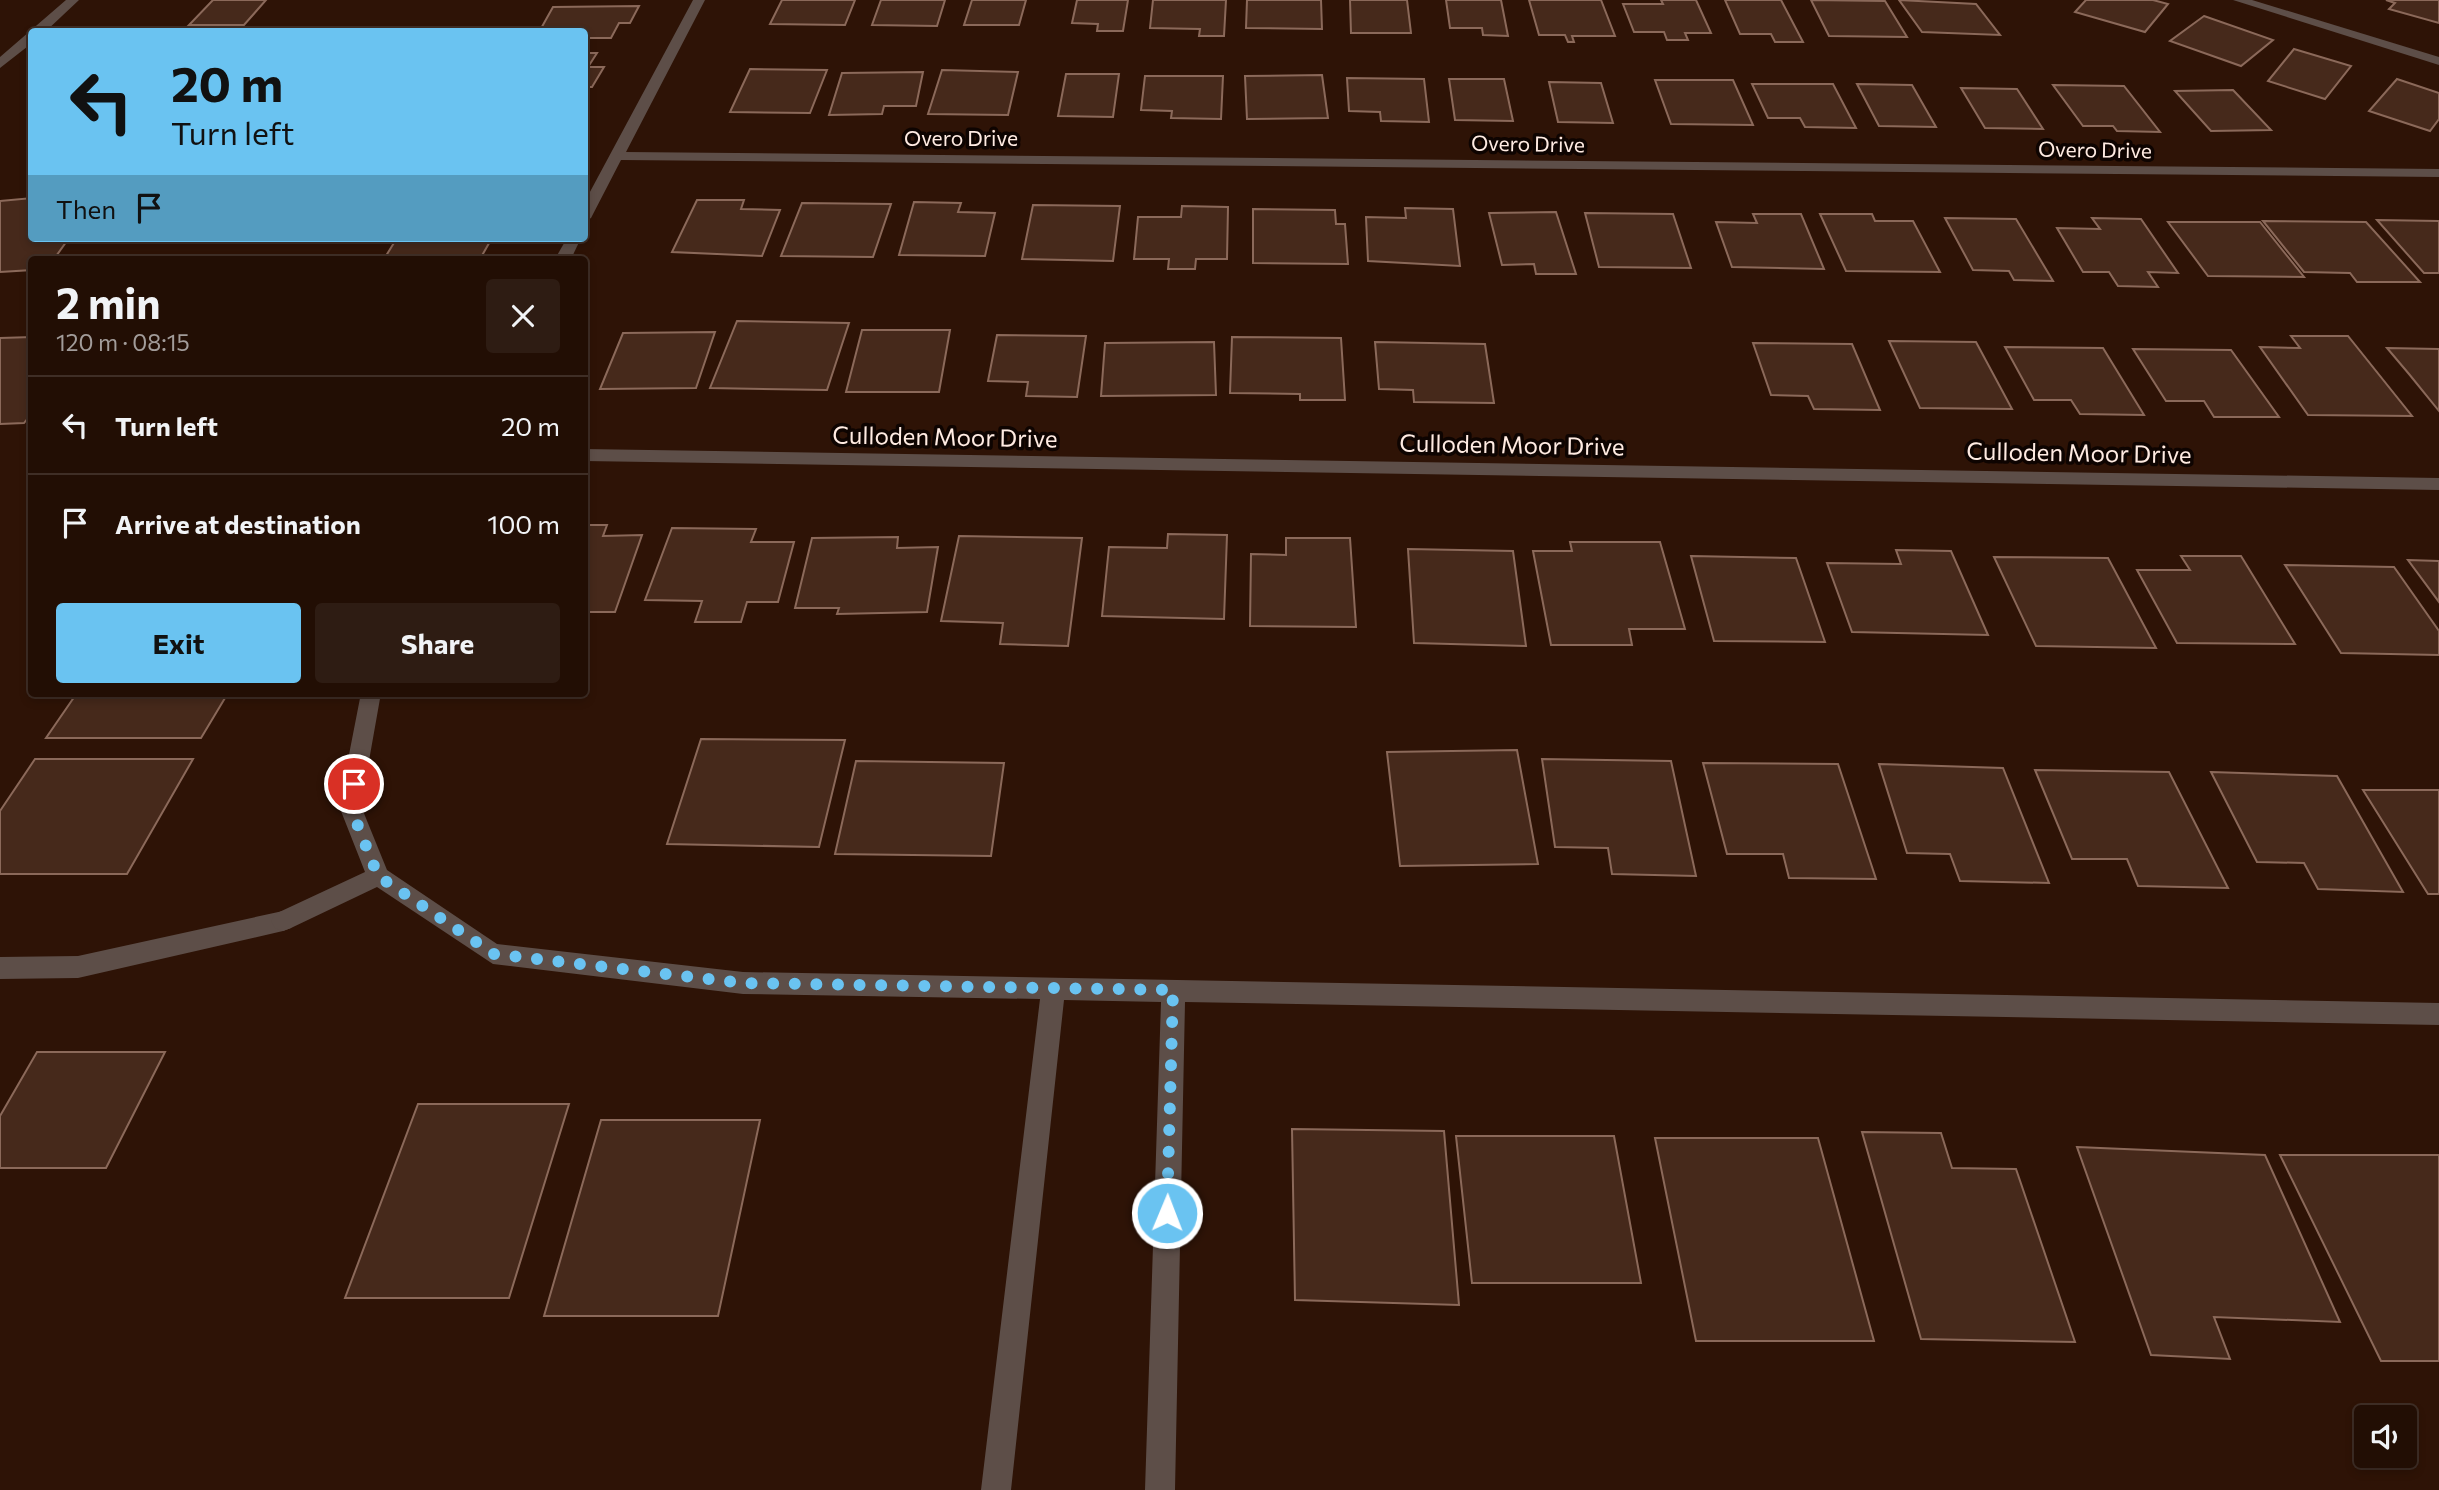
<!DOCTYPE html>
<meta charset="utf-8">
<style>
:root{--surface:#220e04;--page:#2e1c13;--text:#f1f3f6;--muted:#a29c9a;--line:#3f2e26;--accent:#6ac3f1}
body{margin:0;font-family:Commissioner,sans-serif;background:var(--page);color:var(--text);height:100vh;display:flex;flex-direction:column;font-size:26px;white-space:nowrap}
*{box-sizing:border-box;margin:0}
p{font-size:23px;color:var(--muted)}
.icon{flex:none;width:38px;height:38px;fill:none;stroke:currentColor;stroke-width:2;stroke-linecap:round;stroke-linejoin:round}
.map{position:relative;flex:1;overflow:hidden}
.panel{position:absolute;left:28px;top:256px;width:560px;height:441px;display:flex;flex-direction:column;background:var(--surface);border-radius:7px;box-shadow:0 4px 10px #0003,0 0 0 2px var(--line)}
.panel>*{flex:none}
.top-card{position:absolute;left:28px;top:28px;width:560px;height:214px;border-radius:7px;box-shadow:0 4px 10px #0003,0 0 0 2px var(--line);background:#6ac3f1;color:#111;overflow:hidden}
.tools{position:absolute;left:2354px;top:1405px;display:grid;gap:14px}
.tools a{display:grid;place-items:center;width:63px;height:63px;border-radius:7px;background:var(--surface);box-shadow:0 4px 10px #0003,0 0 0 2px var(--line);font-size:35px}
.pin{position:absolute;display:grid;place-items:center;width:60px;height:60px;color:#fff;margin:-30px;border:4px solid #fff;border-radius:50%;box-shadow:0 2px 7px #0007}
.me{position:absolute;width:77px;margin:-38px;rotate:1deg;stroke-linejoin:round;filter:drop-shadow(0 0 5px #0008)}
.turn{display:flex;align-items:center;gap:24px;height:147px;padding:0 28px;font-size:32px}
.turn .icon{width:91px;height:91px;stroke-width:2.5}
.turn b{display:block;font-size:49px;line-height:60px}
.then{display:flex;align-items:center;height:66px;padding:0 28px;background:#0003;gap:14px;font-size:26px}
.round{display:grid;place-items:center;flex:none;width:74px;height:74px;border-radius:7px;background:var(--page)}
.summary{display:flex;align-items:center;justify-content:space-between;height:119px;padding:0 28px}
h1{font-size:42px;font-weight:700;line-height:52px}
.primary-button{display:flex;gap:14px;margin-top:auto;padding:14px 28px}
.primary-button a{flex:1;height:80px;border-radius:7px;background:var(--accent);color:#111;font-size:28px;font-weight:700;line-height:80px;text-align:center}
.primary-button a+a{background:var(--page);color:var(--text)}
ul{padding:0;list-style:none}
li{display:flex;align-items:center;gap:21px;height:98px;padding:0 28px;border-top:2px solid var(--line)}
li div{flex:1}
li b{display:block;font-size:26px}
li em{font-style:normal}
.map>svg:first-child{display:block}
.building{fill:#46291b;stroke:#8b695a;stroke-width:2}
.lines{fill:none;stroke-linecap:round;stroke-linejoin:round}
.service{fill:#5d4e48;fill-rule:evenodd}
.minor{fill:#5d4e48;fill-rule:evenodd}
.route{stroke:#6ac3f1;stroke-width:12;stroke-dasharray:0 21.6}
.labels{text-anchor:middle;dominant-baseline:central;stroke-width:7;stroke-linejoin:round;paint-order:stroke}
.far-street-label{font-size:21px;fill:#ffebe2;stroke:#0e0401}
.street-label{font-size:24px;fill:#ffebe2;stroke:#0e0401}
</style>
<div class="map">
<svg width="2439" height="1490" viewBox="0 0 2439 1490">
<rect width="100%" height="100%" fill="#2e1306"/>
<g class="building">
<path d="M213,0H266L244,25H189Z"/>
<path d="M782,0H855L845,25L770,24Z"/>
<path d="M881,0H945L937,26L872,25Z"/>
<path d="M972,0H1026L1019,25H964Z"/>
<path d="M1077,0H1128L1123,31H1097L1098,24L1072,23Z"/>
<path d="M1153,0H1226L1224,36H1199L1200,29L1150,28Z"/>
<path d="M1247,0H1321L1322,29L1246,28Z"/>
<path d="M1350,0H1407L1411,33H1351Z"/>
<path d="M1446,0H1501L1508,36L1483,35L1482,28H1450Z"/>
<path d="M1529,0H1601L1615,36H1572L1574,42H1568L1565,35H1539Z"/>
<path d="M1661,0H1696L1711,33H1685L1688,40H1667L1664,32H1634L1623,4H1663Z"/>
<path d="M1725,0H1781L1803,42H1775L1771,34H1740Z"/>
<path d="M1811,0L1885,1L1907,37L1829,36Z"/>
<path d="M1899,0L1976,4L2000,35L1922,32Z"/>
<path d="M2086,0H2153L2168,4L2145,32L2075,12Z"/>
<path d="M2386,0H2439V23L2389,9L2395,3Z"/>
<path d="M639,6L630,23H619L611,38H584V32H539L553,7Z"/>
<path d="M2204,16L2273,40L2241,66L2170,41Z"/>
<path d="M2294,49L2351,66L2325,99L2268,81Z"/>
<path d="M584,53H597L588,67H604L592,87H584Z"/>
<path d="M750,69L827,70L810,113L730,112Z"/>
<path d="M942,70L1018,72L1008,115L928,114Z"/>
<path d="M923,72L916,106H884L882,114L829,115L842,73Z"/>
<path d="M1066,74H1119L1113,117L1058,116Z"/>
<path d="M1322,75L1328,118L1247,119L1245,76Z"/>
<path d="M1145,76H1223L1221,119L1171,118L1172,111L1141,110Z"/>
<path d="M1347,78L1424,79L1429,122L1381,121L1380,112L1349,111Z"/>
<path d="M1449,79H1504L1513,121L1455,120Z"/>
<path d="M2397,79L2439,93V119L2430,131L2369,111Z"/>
<path d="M1655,80H1733L1753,125L1671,124Z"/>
<path d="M1549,82L1601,83L1613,123L1558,122Z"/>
<path d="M1752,84H1833L1856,128L1805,127L1800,118H1768Z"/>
<path d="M1857,84L1912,85L1936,127L1879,126Z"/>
<path d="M2053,85L2124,86L2160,132L2117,131L2113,126H2083Z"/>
<path d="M1961,88L2017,89L2043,129L1985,128Z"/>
<path d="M2233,90L2271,130L2211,131L2175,91Z"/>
<path d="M32,198V238H69L54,259H32V270L0,272V201Z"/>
<path d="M697,200H744L741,209L780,210L762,256L672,252Z"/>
<path d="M914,202L961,203L958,212L995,213L985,256L899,255Z"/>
<path d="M802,203L891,204L873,257L781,256Z"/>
<path d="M1033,205L1120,206L1113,261L1022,259Z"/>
<path d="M1182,206L1228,207L1227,259H1196L1195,269H1168L1169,259H1134L1138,217H1181Z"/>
<path d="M1405,208L1453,209L1460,266L1368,261L1366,217L1406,218Z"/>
<path d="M1253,209L1335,210L1336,224H1345L1348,264L1253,263Z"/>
<path d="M1556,212L1576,274H1536L1534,264L1502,265L1489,213Z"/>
<path d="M1585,213L1673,214L1691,268L1599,267Z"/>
<path d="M1753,214H1801L1824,269L1732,267L1716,222L1757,223Z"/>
<path d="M1820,214H1872L1875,221H1913L1940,272L1846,271Z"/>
<path d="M1945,218L2016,219L2053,281L2014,280L2009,271L1973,270Z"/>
<path d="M2092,218L2141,219L2178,273L2148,272L2158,287L2118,286L2109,272H2083L2057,228L2100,229Z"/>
<path d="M2377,220L2439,221V273H2424Z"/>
<path d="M2263,221L2366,222L2420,282H2357L2350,273L2304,272Z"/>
<path d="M2168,222H2260L2304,277L2208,276Z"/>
<path d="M397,238H492L480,259H384Z"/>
<path d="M737,321L849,323L827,390L710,388Z"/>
<path d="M862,330H950L939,392H846Z"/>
<path d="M715,332L696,388L600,389L623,333Z"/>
<path d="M997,335L1086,336L1077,397L1026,396L1028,382L988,381Z"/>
<path d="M2291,336H2348L2412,416L2308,415L2260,347L2300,348Z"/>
<path d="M32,337V413L24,423L0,424V338Z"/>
<path d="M1232,337L1341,338L1345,400H1300V394L1230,393Z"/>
<path d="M1889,341L1976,342L2012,409L1920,408Z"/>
<path d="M1214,342L1216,395L1101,396L1105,343Z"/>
<path d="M1375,342L1485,344L1494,403L1414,402L1413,390L1379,389Z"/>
<path d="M1753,343L1852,344L1880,410L1814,409L1808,396L1771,395Z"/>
<path d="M2005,347L2103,348L2144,415L2080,414L2071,400H2034Z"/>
<path d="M2387,348L2439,349V411L2409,374Z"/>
<path d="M2133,349L2231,350L2279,417H2214L2204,401H2166Z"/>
<path d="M584,525H607L603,536L642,535L615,612H584Z"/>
<path d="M672,528L756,529L751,542H794L778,602H747L741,622H695L702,601L645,600Z"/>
<path d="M1168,534L1227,535L1224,619L1102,616L1109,547L1167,548Z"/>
<path d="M959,536L1082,538L1068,646L1000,644L1003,623L941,621Z"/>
<path d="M898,537L897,548L938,547L927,612L837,614L839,608H795L812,538Z"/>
<path d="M1286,538H1350L1356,627L1250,626L1251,554L1286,555Z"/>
<path d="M1570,542H1660L1685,629H1629L1632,645H1551L1533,551H1572Z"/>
<path d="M1408,549L1513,551L1526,646L1414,643Z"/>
<path d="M1896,550L1951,551L1988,635L1852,632L1827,563L1901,564Z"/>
<path d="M1691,556L1796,558L1825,642L1714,641Z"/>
<path d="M2181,556H2241L2295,644L2177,643L2137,570H2190Z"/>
<path d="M1994,557L2108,558L2156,648L2036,646Z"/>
<path d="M2408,560L2439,561V602Z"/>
<path d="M2285,565L2394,567L2439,631V655L2341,653Z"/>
<path d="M77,693H228L201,738H46Z"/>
<path d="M701,739L845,740L819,847L667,844Z"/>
<path d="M1517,750L1538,864L1400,866L1387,752Z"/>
<path d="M35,759H193L127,874H0V811Z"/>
<path d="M1542,759L1671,761L1696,876L1612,874L1608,848L1555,847Z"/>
<path d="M856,761L1004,763L991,856L835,854Z"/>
<path d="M1703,763L1838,764L1876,879L1789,878L1783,854H1727Z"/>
<path d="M1879,764L2003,768L2049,883L1960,881L1950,854L1907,853Z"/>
<path d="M2035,770L2169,772L2228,888L2138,886L2127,859H2072Z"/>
<path d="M2211,772L2337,776L2403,892L2318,889L2304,863L2257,862Z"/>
<path d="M2363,790H2439V894H2428Z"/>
<path d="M37,1052H165L106,1168H0V1116Z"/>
<path d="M418,1104H569L509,1298H345Z"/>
<path d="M601,1120H760L718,1316H544Z"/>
<path d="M1292,1129L1444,1131L1459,1305L1295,1300Z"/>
<path d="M1862,1132L1941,1133L1952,1168L2016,1169L2075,1342L1921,1339Z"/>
<path d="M1456,1136H1614L1641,1283H1472Z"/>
<path d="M1655,1138H1818L1874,1341H1696Z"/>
<path d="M2077,1147L2265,1155L2340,1322L2214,1317L2230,1359L2151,1355Z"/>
<path d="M2280,1155H2439V1361H2381Z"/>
</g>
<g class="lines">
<path class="service" d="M283,911L291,914L295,921L291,928L283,931L78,978L0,979V957L78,956Z"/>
<g class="minor">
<path d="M66,0H79L45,32H32V43L0,68V57Z"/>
<path d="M693,0H705L626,152L2439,169V177L621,160L591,218L584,222V203Z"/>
<path d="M2233,0H2252L2439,57V65Z"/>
<path d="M567,238H581L571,259H555Z"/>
<path d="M584,449L2439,478V490L584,461Z"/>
<path d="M361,693H381L361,806L387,870L497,944L743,972L2439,1003V1025L1185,1002L1175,1490H1145L1161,1002L1064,1000L1011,1490H981L1040,999L743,994L493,964L377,887L291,928L283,931L275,928L271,921L275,914L365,872L339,806Z"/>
</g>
</g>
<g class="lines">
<path class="route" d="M354,784L350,806L378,876L494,954L743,983L1173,990L1167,1213"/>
</g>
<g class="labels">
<g class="far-street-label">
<text x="961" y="137">Overo Drive</text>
<text transform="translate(1528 143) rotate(1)">Overo Drive</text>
<text transform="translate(2095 149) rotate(1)">Overo Drive</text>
</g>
<g class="street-label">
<text transform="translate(945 436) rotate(1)">Culloden Moor Drive</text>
<text transform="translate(1512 444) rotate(1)">Culloden Moor Drive</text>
<text transform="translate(2079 452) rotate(1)">Culloden Moor Drive</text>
</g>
</g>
</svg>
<div class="tools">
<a><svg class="icon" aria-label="sound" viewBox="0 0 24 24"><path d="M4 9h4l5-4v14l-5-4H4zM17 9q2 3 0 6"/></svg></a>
</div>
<div class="pin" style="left:354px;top:784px;background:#d93025"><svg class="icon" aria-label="arrive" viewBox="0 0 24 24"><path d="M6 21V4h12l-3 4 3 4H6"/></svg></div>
<svg class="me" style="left:1167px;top:1213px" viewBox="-20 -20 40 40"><circle r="17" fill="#6ac3f1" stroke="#fff" stroke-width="3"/><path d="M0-11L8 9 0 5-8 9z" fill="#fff"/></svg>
<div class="top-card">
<div class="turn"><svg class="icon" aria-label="left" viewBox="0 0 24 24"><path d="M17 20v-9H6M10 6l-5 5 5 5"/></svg><div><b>20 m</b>Turn left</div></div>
<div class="then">Then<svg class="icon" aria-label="arrive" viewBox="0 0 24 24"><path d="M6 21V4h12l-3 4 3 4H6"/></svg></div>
</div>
<section class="panel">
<div class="summary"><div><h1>2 min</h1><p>120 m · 08:15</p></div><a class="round"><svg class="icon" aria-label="close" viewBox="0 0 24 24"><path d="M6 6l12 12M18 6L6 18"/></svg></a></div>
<ul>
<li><svg class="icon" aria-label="left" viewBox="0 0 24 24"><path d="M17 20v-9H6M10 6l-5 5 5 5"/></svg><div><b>Turn left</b></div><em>20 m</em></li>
<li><svg class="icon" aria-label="arrive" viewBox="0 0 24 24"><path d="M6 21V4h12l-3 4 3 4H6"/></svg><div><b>Arrive at destination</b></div><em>100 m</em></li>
</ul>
<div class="primary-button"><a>Exit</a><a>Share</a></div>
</section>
</div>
